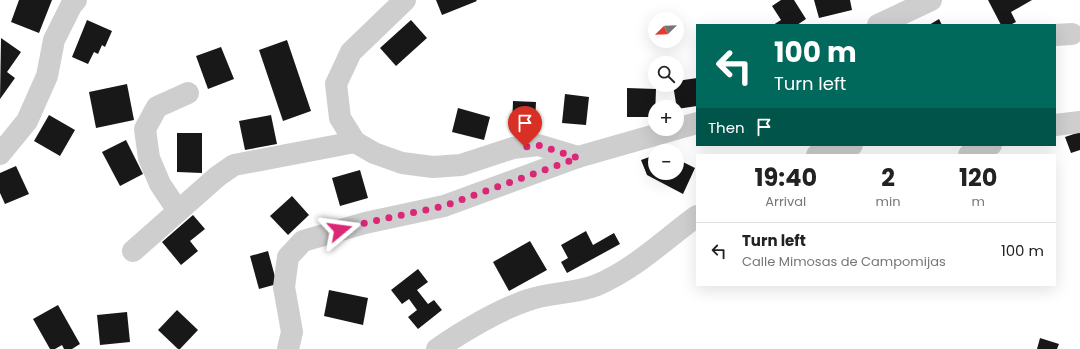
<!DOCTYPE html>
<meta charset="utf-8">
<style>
:root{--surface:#fff;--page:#f6f6f6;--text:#222;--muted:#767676;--line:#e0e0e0}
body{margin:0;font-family:Poppins,sans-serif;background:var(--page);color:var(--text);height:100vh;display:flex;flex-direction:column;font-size:15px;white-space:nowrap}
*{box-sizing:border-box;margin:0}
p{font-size:13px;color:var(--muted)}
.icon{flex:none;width:22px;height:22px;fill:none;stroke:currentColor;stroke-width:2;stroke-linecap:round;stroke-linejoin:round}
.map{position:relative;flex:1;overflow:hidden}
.side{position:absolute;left:696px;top:154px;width:360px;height:132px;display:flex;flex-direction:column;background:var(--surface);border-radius:0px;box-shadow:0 4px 16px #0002}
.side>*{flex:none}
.guide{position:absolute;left:696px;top:24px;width:360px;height:122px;border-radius:0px;box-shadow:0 4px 16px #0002;background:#00695c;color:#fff;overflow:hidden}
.needle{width:26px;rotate:247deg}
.buttons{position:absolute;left:648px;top:12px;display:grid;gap:8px}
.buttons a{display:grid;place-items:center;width:36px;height:36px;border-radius:50%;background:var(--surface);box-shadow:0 4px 16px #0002;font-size:20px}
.pin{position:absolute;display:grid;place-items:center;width:34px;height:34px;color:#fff;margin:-41px -17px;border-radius:50% 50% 50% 0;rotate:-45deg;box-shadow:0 0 4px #0007}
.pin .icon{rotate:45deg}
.me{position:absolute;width:44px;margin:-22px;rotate:74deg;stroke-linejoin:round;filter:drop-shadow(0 0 3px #0008)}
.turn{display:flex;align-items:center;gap:14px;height:84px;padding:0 12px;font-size:18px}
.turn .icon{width:52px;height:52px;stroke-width:2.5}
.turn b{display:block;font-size:28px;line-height:34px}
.then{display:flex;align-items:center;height:38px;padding:0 12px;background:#0003;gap:8px;font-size:15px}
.eta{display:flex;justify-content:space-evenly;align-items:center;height:68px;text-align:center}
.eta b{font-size:24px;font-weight:700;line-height:28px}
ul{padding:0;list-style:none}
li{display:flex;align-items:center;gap:12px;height:56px;padding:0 12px;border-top:1px solid var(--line)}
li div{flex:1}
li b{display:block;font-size:15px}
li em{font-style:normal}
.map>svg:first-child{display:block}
.building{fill:#181818}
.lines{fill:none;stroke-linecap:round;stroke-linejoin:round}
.minor{stroke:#cecece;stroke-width:22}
.route{stroke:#db2777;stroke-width:7;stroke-dasharray:0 12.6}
</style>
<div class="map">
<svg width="1080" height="349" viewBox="0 0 1080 349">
<rect width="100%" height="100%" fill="#fff"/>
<g class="building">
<path d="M19,0H52L39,33L11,22Z"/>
<path d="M436,0H476L477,1L442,15Z"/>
<path d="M781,0H794L806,19L797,25H773L781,20L772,6Z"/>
<path d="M814,0H850L852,10L819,18Z"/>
<path d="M988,0H1032L1011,12L1016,22L1010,25H1001Z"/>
<path d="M939,19L942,25H929Z"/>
<path d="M87,20L112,31L105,47L102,45L98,54L94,52L88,64L72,57Z"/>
<path d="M411,20L427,38L396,66L380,48Z"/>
<path d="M1,38L21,52L7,72L15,78L0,99Z"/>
<path d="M287,40L311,111L283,121L259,50Z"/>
<path d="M221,47L234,79L208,89L196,56Z"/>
<path d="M697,78V106L677,109L673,85H677V81Z"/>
<path d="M127,84L134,120L96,128L89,92Z"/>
<path d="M627,88L656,89L655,117H627Z"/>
<path d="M565,94L589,97L586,125L562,123Z"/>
<path d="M513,101L536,102L535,122L529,130L512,129Z"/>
<path d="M458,108L490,117L484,140L452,132Z"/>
<path d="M49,115L75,130L60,156L34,141Z"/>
<path d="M271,115L277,144L245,150L239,121Z"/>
<path d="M1080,132V150L1071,153L1065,137Z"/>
<path d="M177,133H202V173L177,172Z"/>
<path d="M126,140L143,174L120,186L102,152Z"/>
<path d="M655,155V173H677V159L695,168L683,194L647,175L641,160Z"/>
<path d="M16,166L29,194L5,204L0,193V173Z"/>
<path d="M360,170L368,198L340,206L332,178Z"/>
<path d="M292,196L309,215L288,235L270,216Z"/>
<path d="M193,215L205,229L190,241L198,251L181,265L162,242Z"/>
<path d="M586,231L593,245L614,233L620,244L567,273L561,262L568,258L561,245Z"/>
<path d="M530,241L547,270L509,291L493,262Z"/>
<path d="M268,251L277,284L259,289L250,256Z"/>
<path d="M418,269L428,282L417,290L428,304L434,300L442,310L418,329L408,317L417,310L409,299L402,304L391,290Z"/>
<path d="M329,290L368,298L363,325L324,316Z"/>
<path d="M58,305L80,344L72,349H64L62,345L55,349H50L33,319Z"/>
<path d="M177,310L198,330L180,349H178L158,330Z"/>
<path d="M127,312L130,342L100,345L97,315Z"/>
<path d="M1040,338L1059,344L1057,349H1037Z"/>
</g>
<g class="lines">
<g class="minor">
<path d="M405,0L351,52L336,84L340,118L355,142L374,153L402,163L433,167L461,165L513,148L538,145L578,157"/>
<path d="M878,25L931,0"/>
<path d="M1055,35L1072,34"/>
<path d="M1055,125L1080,122"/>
<path d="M0,154L27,121L47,76L54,40L71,6L76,0"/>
<path d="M817,155L852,145"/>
<path d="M969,155L991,145"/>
<path d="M178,211L160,184L149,158L145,129L157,107L188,93"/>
<path d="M133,251L218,176L234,165L355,142"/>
<path d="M288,349L292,332L284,287L288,257L303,241L365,223L444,206L578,157L697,123"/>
<path d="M437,349C465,330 496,311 528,300C550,292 575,294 597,285C635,269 664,240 697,216"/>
</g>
</g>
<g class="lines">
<path class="route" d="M340,230L365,223L444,206L578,158L538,145L525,147"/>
</g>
</svg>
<div class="buttons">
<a><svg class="needle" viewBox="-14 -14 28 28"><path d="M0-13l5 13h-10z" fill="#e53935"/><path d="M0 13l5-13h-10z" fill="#767676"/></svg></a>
<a><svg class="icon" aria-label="search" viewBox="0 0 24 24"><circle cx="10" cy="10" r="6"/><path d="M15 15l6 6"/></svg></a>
<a>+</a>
<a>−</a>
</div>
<div class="pin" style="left:525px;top:147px;background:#d93025"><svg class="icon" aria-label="arrive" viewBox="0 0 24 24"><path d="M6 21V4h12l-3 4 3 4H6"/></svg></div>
<svg class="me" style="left:340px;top:230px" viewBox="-20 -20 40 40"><path d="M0-17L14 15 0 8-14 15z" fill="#db2777" stroke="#fff" stroke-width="4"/></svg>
<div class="guide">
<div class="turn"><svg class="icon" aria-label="left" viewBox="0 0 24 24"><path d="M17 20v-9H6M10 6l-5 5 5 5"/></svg><div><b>100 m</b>Turn left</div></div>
<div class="then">Then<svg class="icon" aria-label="arrive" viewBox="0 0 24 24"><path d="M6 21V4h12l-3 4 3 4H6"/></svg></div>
</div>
<section class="side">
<div class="eta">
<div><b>19:40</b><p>Arrival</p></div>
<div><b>2</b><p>min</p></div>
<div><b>120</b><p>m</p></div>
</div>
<ul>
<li><svg class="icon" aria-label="left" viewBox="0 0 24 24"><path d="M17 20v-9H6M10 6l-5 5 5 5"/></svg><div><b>Turn left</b><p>Calle Mimosas de Campomijas</p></div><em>100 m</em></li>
</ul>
</section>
</div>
